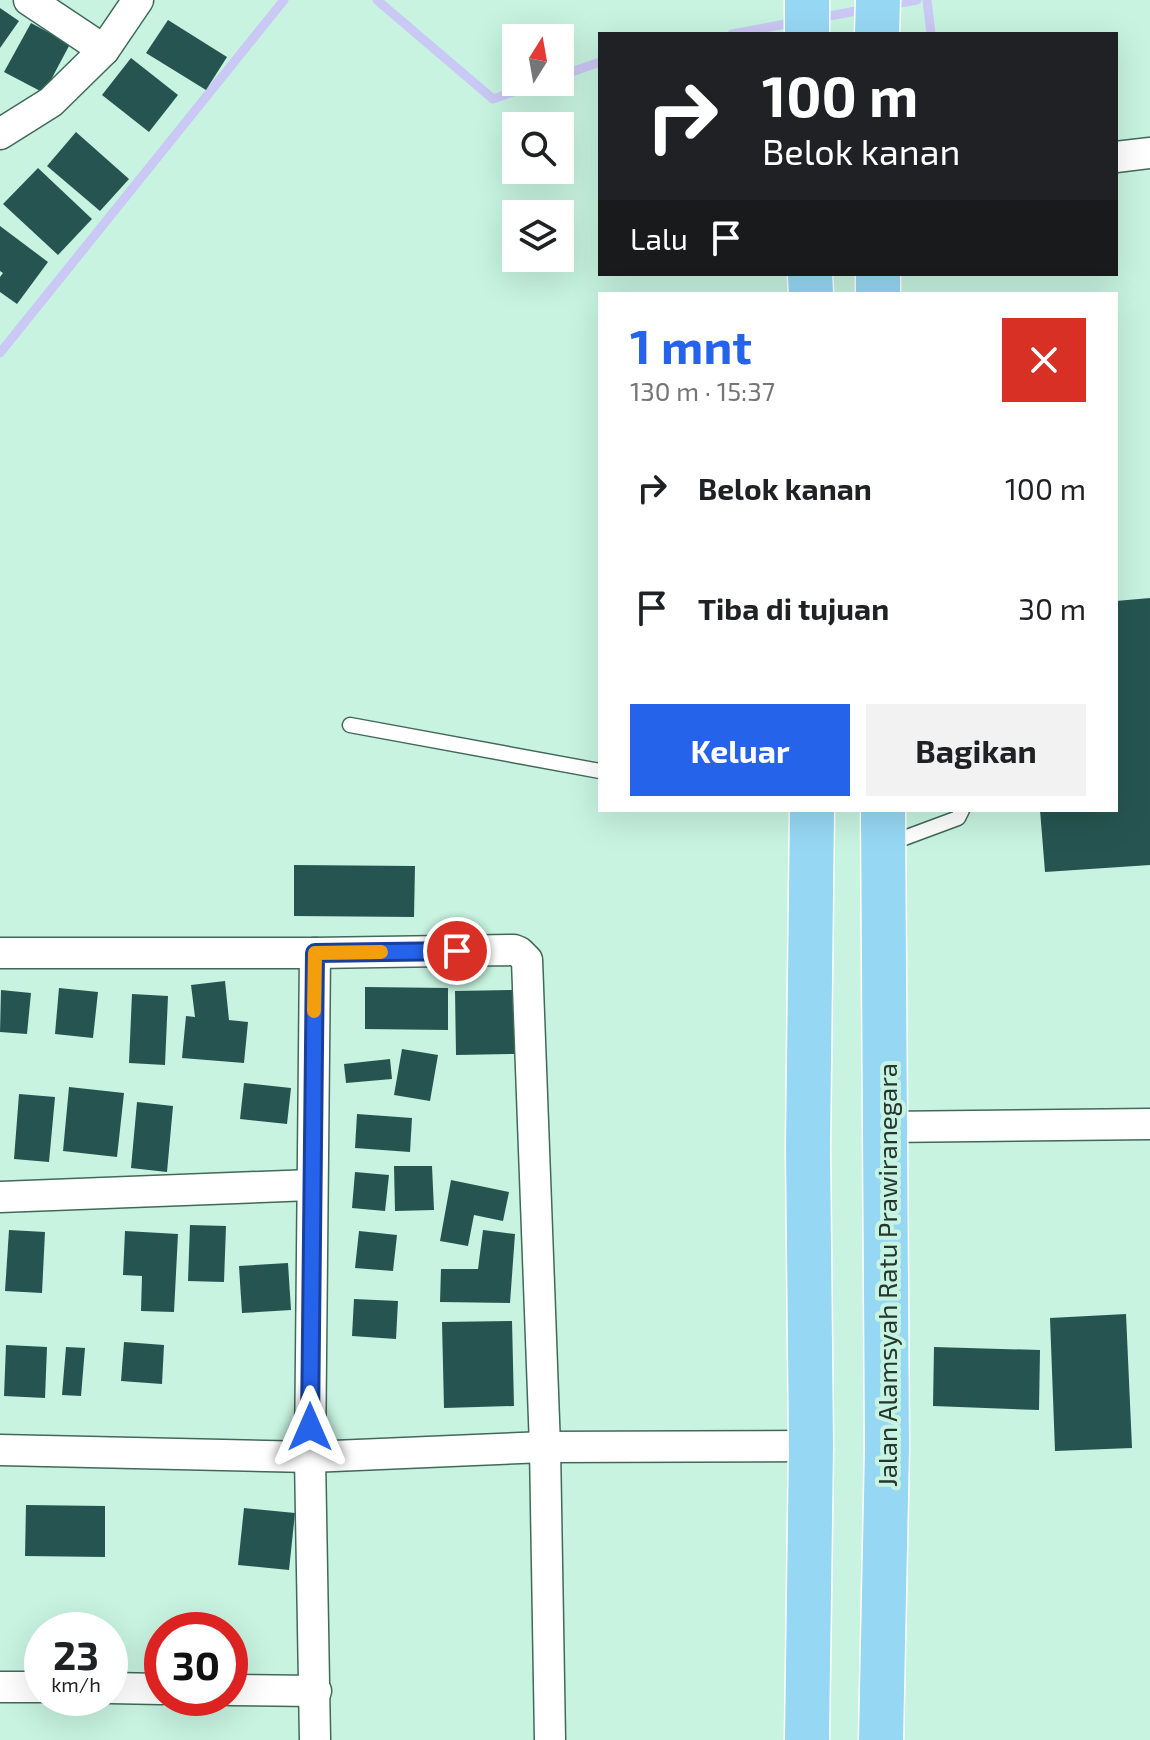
<!DOCTYPE html>
<html lang="id">
<meta charset="utf-8">
<style>
:root{--surface:#fff;--page:#f2f2f2;--text:#202124;--muted:#757577;--accent:#2563eb}
body{margin:0;font-family:"Exo 2",sans-serif;background:var(--page);color:var(--text);height:100vh;display:flex;flex-direction:column;font-size:30px;white-space:nowrap}
*{box-sizing:border-box;margin:0}
p{font-size:26px;color:var(--muted)}
.icon{flex:none;width:44px;height:44px;fill:none;stroke:currentColor;stroke-width:2;stroke-linecap:round;stroke-linejoin:round}
.map{position:relative;flex:1;overflow:hidden}
.sheet{position:absolute;left:598px;top:292px;width:520px;height:520px;display:flex;flex-direction:column;background:var(--surface);border-radius:0px;box-shadow:0 8px 32px #0002}
.sheet>*{flex:none}
.banner{position:absolute;left:598px;top:32px;width:520px;height:244px;border-radius:0px;box-shadow:0 8px 32px #0002;background:#202124;color:#fff;overflow:hidden}
.needle{width:52px;rotate:11deg}
.tools{position:absolute;left:502px;top:24px;display:grid;gap:16px}
.tools a{display:grid;place-items:center;width:72px;height:72px;border-radius:0px;background:var(--surface);box-shadow:0 8px 32px #0002;font-size:40px}
.speed{position:absolute;left:24px;top:1612px;display:flex;gap:16px;font-size:40px;font-weight:700;text-align:center}
.speed>*{display:grid;place-content:center;width:104px;height:104px;border-radius:50%;background:var(--surface);box-shadow:0 8px 32px #0002;line-height:1}
.speed small{font-size:20px;font-weight:400}
.speed .limit{border:12px solid #d22;background:#fff;color:#111}
.pin{position:absolute;display:grid;place-items:center;width:68px;height:68px;color:#fff;margin:-34px;border:4px solid #fff;border-radius:50%;box-shadow:0 2px 8px #0007}
.me{position:absolute;width:88px;margin:-44px;rotate:0deg;stroke-linejoin:round;filter:drop-shadow(0 0 6px #0008)}
.turn{display:flex;align-items:center;gap:28px;height:168px;padding:0 32px;font-size:36px}
.turn .icon{width:104px;height:104px;stroke-width:2.5}
.turn b{display:block;font-size:56px;line-height:68px}
.then{display:flex;align-items:center;height:76px;padding:0 32px;background:#0003;gap:16px;font-size:30px}
.round{display:grid;place-items:center;flex:none;width:84px;height:84px;border-radius:0px;background:var(--page)}
.headline{display:flex;align-items:center;justify-content:space-between;height:136px;padding:0 32px}
h1{font-size:48px;font-weight:700;line-height:60px;color:var(--accent)}
.action{display:flex;gap:16px;margin-top:auto;padding:16px 32px}
.action a{flex:1;height:92px;border-radius:0px;background:var(--accent);color:#fff;font-size:32px;font-weight:700;line-height:92px;text-align:center}
.action a+a{background:var(--page);color:var(--text)}
ul{padding:0;list-style:none}
li{display:flex;align-items:center;gap:24px;height:120px;padding:0 32px}
li div{flex:1}
li b{display:block;font-size:30px}
li em{font-style:normal}
.map>svg:first-child{display:block}
.lines{fill:none;stroke-linecap:round;stroke-linejoin:round}
.stream{stroke:#cac8f4;stroke-width:9}
.building{fill:#265551}
.service-casing{stroke:#416959;stroke-width:17}
.minor-casing{stroke:#416959;stroke-width:33}
.trunk-casing{stroke:#fff;stroke-width:47}
.service{stroke:#fff;stroke-width:14}
.minor{stroke:#fff;stroke-width:30}
.trunk{stroke:#96d8f4;stroke-width:44}
.route-casing{stroke:#184099;stroke-width:20}
.route{stroke:#2563eb;stroke-width:14}
.slow{stroke:#f59e0b;stroke-width:14}
.labels{text-anchor:middle;dominant-baseline:central;stroke-width:8;stroke-linejoin:round;paint-order:stroke}
.street-label{font-size:26px;fill:#25362f;stroke:#c7f3e0}
</style>
<div class="map">
<svg width="1150" height="1740" viewBox="0 0 1150 1740">
<rect width="100%" height="100%" fill="#c7f3e0"/>
<g class="lines">
<g class="stream">
<path d="M377,0L493,99L541,82"/>
<path d="M927,0L931,34"/>
<path d="M889,5L917,0"/>
<path d="M818,18L867,9"/>
<path d="M732,34L796,22"/>
<path d="M560,76L600,62"/>
<path d="M0,353L284,0"/>
</g>
</g>
<g class="building">
<path d="M0,8L19,21L0,48Z"/>
<path d="M168,20L227,57L206,90L146,53Z"/>
<path d="M31,23L70,44L44,93L4,72Z"/>
<path d="M131,58L178,95L149,132L102,95Z"/>
<path d="M76,132L129,179L100,211L47,166Z"/>
<path d="M38,168L92,219L58,255L3,204Z"/>
<path d="M0,226L48,262L17,304L0,292V277L3,273L0,271Z"/>
<path d="M1150,598V865L1045,872L1040,810H1116V601Z"/>
<path d="M294,865L415,866L414,917L294,916Z"/>
<path d="M225,981L229,1020L248,1022L244,1063L182,1058L186,1016L195,1017L191,985Z"/>
<path d="M365,987L448,988V1030L365,1029Z"/>
<path d="M59,988L98,992L93,1038L55,1034Z"/>
<path d="M1,990L31,993L27,1034L0,1032Z"/>
<path d="M514,990V1054L456,1055L455,991Z"/>
<path d="M132,994L168,996L165,1065L129,1063Z"/>
<path d="M402,1049L438,1055L430,1101L394,1095Z"/>
<path d="M390,1059L392,1079L346,1083L344,1064Z"/>
<path d="M244,1083L291,1088L287,1124L240,1119Z"/>
<path d="M69,1087L124,1093L117,1157L63,1151Z"/>
<path d="M19,1094L55,1097L49,1162L14,1159Z"/>
<path d="M137,1102L173,1106L167,1172L131,1168Z"/>
<path d="M357,1114L412,1118L410,1152L355,1148Z"/>
<path d="M394,1166H432L434,1210L395,1211Z"/>
<path d="M355,1172L389,1175L385,1211L352,1208Z"/>
<path d="M451,1180L509,1192L503,1221L474,1215L468,1246L440,1241Z"/>
<path d="M190,1225L226,1226L224,1282L188,1281Z"/>
<path d="M9,1230L45,1232L42,1293L5,1291Z"/>
<path d="M483,1230L515,1234L510,1303L440,1302L441,1269H478Z"/>
<path d="M125,1231L178,1234L174,1312L141,1311L142,1276L123,1275Z"/>
<path d="M359,1231L397,1235L393,1271L355,1268Z"/>
<path d="M288,1263L291,1310L242,1313L239,1266Z"/>
<path d="M354,1299L398,1301L396,1339L352,1336Z"/>
<path d="M1126,1314L1132,1448L1055,1451L1050,1318Z"/>
<path d="M512,1321L514,1406L444,1408L442,1322Z"/>
<path d="M124,1342L164,1345L162,1384L121,1381Z"/>
<path d="M6,1345L47,1347L45,1398L4,1396Z"/>
<path d="M66,1347L85,1348L81,1396L62,1395Z"/>
<path d="M934,1347L1040,1350L1039,1410L933,1406Z"/>
<path d="M26,1505L105,1506V1557L25,1556Z"/>
<path d="M244,1508L295,1513L289,1570L238,1565Z"/>
</g>
<g class="lines">
<g class="service-casing">
<g id="service">
<path d="M350,725L600,771"/>
<path d="M888,844L958,818L962,810"/>
</g>
</g>
<g class="minor-casing">
<g id="minor">
<path d="M29,0L104,50"/>
<path d="M0,134L51,102L104,50L138,0"/>
<path d="M1116,157L1150,153"/>
<path d="M0,953H315L514,950L519,952L527,960L545,1447L550,1740"/>
<path d="M886,1127L1150,1124"/>
<path d="M0,1197L311,1185"/>
<path d="M0,1450L310,1457L545,1447L811,1446"/>
<path d="M0,1687H42"/>
<path d="M110,1688L162,1689"/>
<path d="M230,1690L316,1691"/>
<path d="M315,1740L310,1457L315,953"/>
</g>
</g>
<g class="trunk-casing">
<g id="trunk">
<path d="M807,34V0"/>
<path d="M877,34L878,0"/>
<path d="M810,274L811,294"/>
<path d="M878,274V294"/>
<path d="M807,1740L811,1446L808,1146L812,810"/>
<path d="M881,1740L887,1448L883,810"/>
</g>
</g>
<use href="#service" class="service"/>
<use href="#minor" class="minor"/>
<use href="#trunk" class="trunk"/>
</g>
<g class="lines">
<g class="route-casing">
<path id="route" d="M310,1427L315,953L457,951"/>
</g>
<use href="#route" class="route"/>
<path class="slow" d="M314,1011L315,953L381,952"/>
</g>
<g class="labels">
<g class="street-label">
<text transform="translate(886 1275) rotate(-90)">Jalan Alamsyah Ratu Prawiranegara</text>
</g>
</g>
</svg>
<div class="tools">
<a><svg class="needle" viewBox="-14 -14 28 28"><path d="M0-13l5 13h-10z" fill="#e53935"/><path d="M0 13l5-13h-10z" fill="#757577"/></svg></a>
<a><svg class="icon" aria-label="search" viewBox="0 0 24 24"><circle cx="10" cy="10" r="6"/><path d="M15 15l6 6"/></svg></a>
<a><svg class="icon" aria-label="layers" viewBox="0 0 24 24"><path d="M12 4l9 5-9 5-9-5zM3 14l9 5 9-5"/></svg></a>
</div>
<div class="speed"><div>23<small>km/h</small></div><div class="limit">30</div></div>
<div class="pin" style="left:457px;top:951px;background:#d93025"><svg class="icon" aria-label="arrive" viewBox="0 0 24 24"><path d="M6 21V4h12l-3 4 3 4H6"/></svg></div>
<svg class="me" style="left:310px;top:1427px" viewBox="-20 -20 40 40"><path d="M0-17L14 15 0 8-14 15z" fill="#2563eb" stroke="#fff" stroke-width="4"/></svg>
<div class="banner">
<div class="turn"><svg class="icon" aria-label="right" viewBox="0 0 24 24"><path d="M7 20v-9h11M14 6l5 5-5 5"/></svg><div><b>100 m</b>Belok kanan</div></div>
<div class="then">Lalu<svg class="icon" aria-label="arrive" viewBox="0 0 24 24"><path d="M6 21V4h12l-3 4 3 4H6"/></svg></div>
</div>
<section class="sheet">
<div class="headline"><div><h1>1 mnt</h1><p>130 m · 15:37</p></div><a class="round" style="background:#d93025;color:#fff"><svg class="icon" aria-label="close" viewBox="0 0 24 24"><path d="M6 6l12 12M18 6L6 18"/></svg></a></div>
<ul>
<li><svg class="icon" aria-label="right" viewBox="0 0 24 24"><path d="M7 20v-9h11M14 6l5 5-5 5"/></svg><div><b>Belok kanan</b></div><em>100 m</em></li>
<li><svg class="icon" aria-label="arrive" viewBox="0 0 24 24"><path d="M6 21V4h12l-3 4 3 4H6"/></svg><div><b>Tiba di tujuan</b></div><em>30 m</em></li>
</ul>
<div class="action"><a>Keluar</a><a>Bagikan</a></div>
</section>
</div>
